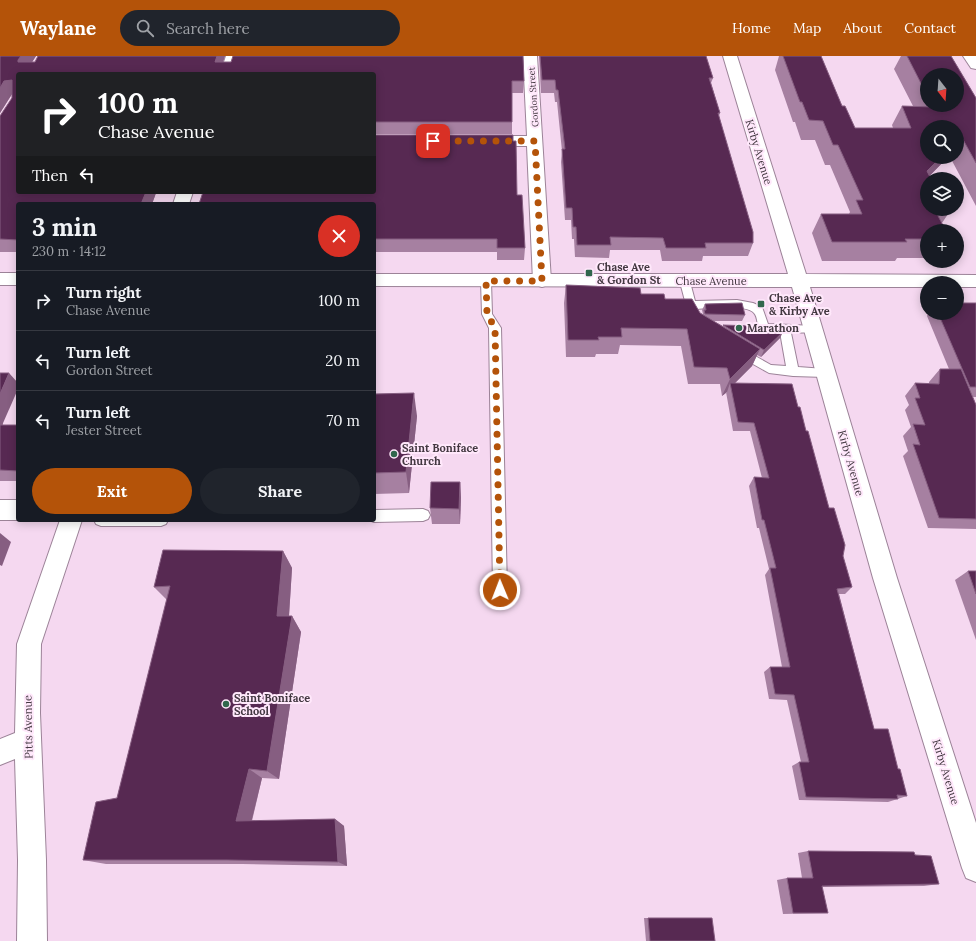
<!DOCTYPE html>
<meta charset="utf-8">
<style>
:root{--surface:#171b24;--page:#20242c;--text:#f1f3f6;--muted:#9ea1a6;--line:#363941;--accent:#b45309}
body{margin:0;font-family:Lora,serif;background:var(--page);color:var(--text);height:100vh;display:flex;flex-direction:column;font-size:15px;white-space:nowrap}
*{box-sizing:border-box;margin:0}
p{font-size:13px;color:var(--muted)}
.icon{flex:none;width:22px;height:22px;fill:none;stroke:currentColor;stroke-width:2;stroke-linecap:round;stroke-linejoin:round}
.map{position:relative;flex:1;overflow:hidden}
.panel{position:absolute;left:16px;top:146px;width:360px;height:320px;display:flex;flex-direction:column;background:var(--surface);border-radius:4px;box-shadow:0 2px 10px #0003}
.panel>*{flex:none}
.banner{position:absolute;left:16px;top:16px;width:360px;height:122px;border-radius:4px;box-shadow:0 2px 10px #0003;background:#202124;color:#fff;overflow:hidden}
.needle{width:26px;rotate:163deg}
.tools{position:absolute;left:920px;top:12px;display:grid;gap:8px}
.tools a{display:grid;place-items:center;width:44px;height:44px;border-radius:50%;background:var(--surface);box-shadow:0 2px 10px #0003;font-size:20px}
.pin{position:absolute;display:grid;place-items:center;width:34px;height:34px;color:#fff;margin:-17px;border-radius:8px;box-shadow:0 2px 6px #0006}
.me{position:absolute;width:44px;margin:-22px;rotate:359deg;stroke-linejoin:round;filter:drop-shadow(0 0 3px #0008)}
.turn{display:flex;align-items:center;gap:14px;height:84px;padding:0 16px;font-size:18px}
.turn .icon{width:52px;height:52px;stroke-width:2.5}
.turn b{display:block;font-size:28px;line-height:34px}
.then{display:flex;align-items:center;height:38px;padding:0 16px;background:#0003;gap:8px;font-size:15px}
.round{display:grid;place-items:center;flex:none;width:42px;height:42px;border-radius:21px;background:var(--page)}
.overview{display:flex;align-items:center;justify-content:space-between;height:68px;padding:0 16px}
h1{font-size:24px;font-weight:800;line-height:30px}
.primary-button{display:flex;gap:8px;margin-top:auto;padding:8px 16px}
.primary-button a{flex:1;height:46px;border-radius:24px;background:var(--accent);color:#fff;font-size:16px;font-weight:800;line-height:46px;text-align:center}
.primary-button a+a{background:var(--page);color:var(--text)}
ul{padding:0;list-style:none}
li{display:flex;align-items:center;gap:12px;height:60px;padding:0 16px;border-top:1px solid var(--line)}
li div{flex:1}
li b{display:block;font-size:15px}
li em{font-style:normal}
header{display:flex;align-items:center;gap:24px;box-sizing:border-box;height:56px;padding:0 20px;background:var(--accent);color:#fff}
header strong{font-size:19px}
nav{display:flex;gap:22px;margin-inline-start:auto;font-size:14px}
.search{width:280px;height:36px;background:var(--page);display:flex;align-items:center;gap:10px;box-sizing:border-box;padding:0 14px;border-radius:22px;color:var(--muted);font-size:15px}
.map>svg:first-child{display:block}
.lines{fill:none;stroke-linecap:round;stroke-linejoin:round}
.service-casing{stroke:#9c8398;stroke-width:2}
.minor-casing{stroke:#9c8398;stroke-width:2}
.tertiary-casing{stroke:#9c8398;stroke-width:2}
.service{fill:#fff;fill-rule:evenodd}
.minor{fill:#fff;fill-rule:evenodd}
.tertiary{fill:#fff;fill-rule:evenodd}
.wall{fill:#a680a1;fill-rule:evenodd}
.shaded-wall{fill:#865e81}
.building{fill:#572952;stroke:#865e81}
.route{stroke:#b45309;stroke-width:7;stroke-dasharray:0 12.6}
.poi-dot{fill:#31674d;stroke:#ffe8fb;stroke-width:1.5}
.labels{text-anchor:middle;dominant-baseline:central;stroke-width:4;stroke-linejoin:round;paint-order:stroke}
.far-street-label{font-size:9px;fill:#433841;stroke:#ffe8fb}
.street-label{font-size:11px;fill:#433841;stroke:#ffe8fb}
.poi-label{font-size:11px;font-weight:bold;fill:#433841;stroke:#ffe8fb;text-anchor:start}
</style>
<header>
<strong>Waylane</strong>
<div class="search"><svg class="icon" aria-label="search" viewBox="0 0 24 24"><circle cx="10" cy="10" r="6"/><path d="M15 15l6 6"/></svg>Search here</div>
<nav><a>Home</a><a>Map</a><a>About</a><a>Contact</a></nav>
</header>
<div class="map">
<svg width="976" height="885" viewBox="0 0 976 885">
<rect width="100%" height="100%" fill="#f5d8f0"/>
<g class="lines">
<g class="service-casing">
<g id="service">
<path d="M486,221L490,222L491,225L492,258L501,272L507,534L505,539L500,540L495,539L493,534L489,272L482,258L481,225L482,222Z"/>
<path d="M685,222L689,223L690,226L695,245L737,244L753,247L762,251L768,268L816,270L818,273L816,276L791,277L798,311L825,313L829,314L831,317L829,320L825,321L793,320L769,317L737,299L735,296L737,293L741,292L771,309L786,310L780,276L760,275C757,270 758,261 754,257C747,248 708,252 697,253L700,261L698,264H690L680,226L681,223Z"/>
<path d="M423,453L428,455L430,459L428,463L423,465L374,466L369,464H374V454Z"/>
<path d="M94,464H168L166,468L161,470H101L96,468Z"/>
</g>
</g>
<g class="minor-casing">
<g id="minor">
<path d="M226,0H240L234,18H220Z"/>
<path d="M523,0H537L551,225L548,229L542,231L536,229L533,225L527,90H483L478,88L475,85L478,82L483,80H527Z"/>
<path d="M963,0H976V13L971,12Z"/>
<path d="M177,136H193L189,148H173Z"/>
<rect x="0" y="444" width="18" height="20"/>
<path d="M60,464H82L41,588L40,657L46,804L47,885H17L18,804L15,703L0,709V683L15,677L17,588Z"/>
</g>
</g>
<g class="tertiary-casing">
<g id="tertiary">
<path d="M723,0H737L806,218L976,219V231H957V227H927V231H810L897,522L976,767V826L966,822L962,812L873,522L792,231L374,230V218H788Z"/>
<rect x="0" y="217" width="18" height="12"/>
</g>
</g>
<use href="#service" class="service"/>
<use href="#minor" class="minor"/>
<use href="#tertiary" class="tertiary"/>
</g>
<g class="wall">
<path d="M0,0H36L32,6H35L38,0H225L223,6L524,25L523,37H512V78H374V18H18V136H160L159,137H156L152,148H18V196H0V60L12,42V38L0,57Z"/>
<path d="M539,0H706L713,22L711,27L720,57L719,60L753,187L748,200H703L702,205H662L660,194H610L609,202L575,201L574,183H572L571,164H565L561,106L562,95L557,46H555L554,37H541Z"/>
<path d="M779,0H821L842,50L855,72H893L892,69L902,50H913L894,13L901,0H951L976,42V150L950,101H957V71L927,101H948L929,120L948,158L942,167L927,175V202H897L895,205H822L812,177L821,158H849L850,156L830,109H825L815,84H801L795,66H793L775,14ZM927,19L957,49H927Z"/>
<path d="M513,85L517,139L525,192L524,204H497V196H374V148Z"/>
<path d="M566,229L641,238L700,257L703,258L702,254L705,248L745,259L742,265H713L723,270V269L780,282L761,301L757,299L752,310L735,327L798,351L806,375L852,531L845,538H839L874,673L898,713L907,740L888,746L799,744L792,710L799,706H801L787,644L769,643L764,616L770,611H782L765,519L769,513L759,472H757L749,430L754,421L762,422L750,375H733L726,336H727L722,340L720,328H688L681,290L620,289L618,298H596L595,301H566L564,247Z"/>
<path d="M976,247V341H973L976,349V473L928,472L903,400L908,395L903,380L911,371L905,354L909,349L905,340L915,327L929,328V326L940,313H949L927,260L928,257H957Z"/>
<path d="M0,317L3,369H18V425H0Z"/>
<path d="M374,338L417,360L409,437L374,438Z"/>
<path d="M460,426L461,442L460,468H432L430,452Z"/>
<path d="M283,495L292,512L289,560H292L301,576L279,723L262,722L252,765L335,763L344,770L347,810L242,808H106L83,804L117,742L167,544L154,531Z"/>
<path d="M968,515H976V584L955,524Z"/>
<path d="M808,795L915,799L939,828L924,830L822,831L828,857L783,858L777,824L787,822H802L798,797Z"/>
<path d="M644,862H648L715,885H646Z"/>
</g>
<g class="shaded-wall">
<path d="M21,0H36L25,17L18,6V4Z"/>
<path d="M217,0H225L219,18L215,6Z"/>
<path d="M12,24V38L0,57V32L4,25Z"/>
<path d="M941,101H948L915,135L927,115Z"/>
<path d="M146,136H156V137L152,148H141Z"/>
<path d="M783,276L780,282L761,301L764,294Z"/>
<path d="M760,293L752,310L731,331L730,327L727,336L722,340L730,323Z"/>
<path d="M9,317L18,327V333L0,374V338Z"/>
<path d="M414,337L417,360L409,437L406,416Z"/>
<path d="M460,426L461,442L460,468L459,453Z"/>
<path d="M0,477L11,486L2,510L0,509Z"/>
<path d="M283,495L292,512L288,575L277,560Z"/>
<path d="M292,560L301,576L279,723L267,715Z"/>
<path d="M249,713L262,722L250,771L236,765Z"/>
<path d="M335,763L344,770L347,810L338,806Z"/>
</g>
<g class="building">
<path d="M0,0H21L18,4V6H35L38,0H217L215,6H231L233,0H523L524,25H512V66H374V18H18V136H146L141,148H18V184L0,183V60L12,42V24L4,25L0,32Z"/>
<path d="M540,0H706L713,22H709L720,57H718L753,176V187H705L706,192H666L663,182L610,181L611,189H577L576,171H573L572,152H566L562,93H565L558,34H556L555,24H542Z"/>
<path d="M783,0H821L842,50H845L855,72H911L902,50L933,51L932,49H957V19H927V39L907,0H951L976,42V107L961,80L957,84V71H927V101H941L927,115L931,123H927V153H946L948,158H937L946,175H927V183H905L907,186H832L821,158H862L856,144H863L838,89H833L823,65L809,64L802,46H800Z"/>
<path d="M374,79H513V85H516L517,139H522L525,192H497V183H374V148H199L203,136H374Z"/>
<path d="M566,229L640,232L641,238H664L665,243H692L700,257L760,293L730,323L727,312L694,311L687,273L621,272L622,281H598L599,284H568Z"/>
<path d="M742,247L745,259L705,258L704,254H706L705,248Z"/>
<path d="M957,247H976V331H970L938,257H957Z"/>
<path d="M723,269L782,271L783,276L764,294Z"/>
<path d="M940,313H961L976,349V463L939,462L913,388L920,389L913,368L925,369L915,342H920L915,327L939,328Z"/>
<path d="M0,317H9L0,338Z"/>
<path d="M730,327L792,328L798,351H800L806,375H808L829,452H834L845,489L843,500L852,531L837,533L874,673H888L898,713H900L907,740L897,739L898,743L806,741L799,706H809L794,639L775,638L770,611H790L770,512H776L764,464H762L754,421L769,422L754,367L738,366Z"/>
<path d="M414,337L406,416L374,417V338Z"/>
<path d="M0,369H18V415L0,414Z"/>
<path d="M431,426H460L459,453L430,452Z"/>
<path d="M163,494L283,495L277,560H292L267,715L249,713L236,765L335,763L338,806L227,804H83L96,746L117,742L170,530L154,531Z"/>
<path d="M968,515H976V538Z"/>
<path d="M808,795L914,796L915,799L931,800L939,828L822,830L828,857H793L787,822H813Z"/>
<path d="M648,862H712L715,885H650Z"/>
</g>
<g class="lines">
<path class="route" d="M433,85H535L542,225H486L487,258L495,272L500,534"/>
</g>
<g class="poi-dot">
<rect x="585" y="213" width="8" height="8" rx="2"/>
<rect x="757" y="244" width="8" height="8" rx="2"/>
<circle cx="739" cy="272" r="4"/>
<circle cx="394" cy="398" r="4"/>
<circle cx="226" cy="648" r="4"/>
</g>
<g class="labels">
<g class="far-street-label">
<text transform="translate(533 41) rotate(-94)">Gordon Street</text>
</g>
<g class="street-label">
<text transform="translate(759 96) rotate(73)">Kirby Avenue</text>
<text x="711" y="225">Chase Avenue</text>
<text transform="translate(851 407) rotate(74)">Kirby Avenue</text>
<text transform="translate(28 671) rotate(-91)">Pitts Avenue</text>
<text transform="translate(946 716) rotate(73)">Kirby Avenue</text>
</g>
<g class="poi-label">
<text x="597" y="211">Chase Ave<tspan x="597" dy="13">&amp; Gordon St</tspan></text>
<text x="769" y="242">Chase Ave<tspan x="769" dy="13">&amp; Kirby Ave</tspan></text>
<text x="747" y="272">Marathon</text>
<text x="402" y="392">Saint Boniface<tspan x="402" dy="13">Church</tspan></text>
<text x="234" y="642">Saint Boniface<tspan x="234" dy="13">School</tspan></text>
</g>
</g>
</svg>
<div class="tools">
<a><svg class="needle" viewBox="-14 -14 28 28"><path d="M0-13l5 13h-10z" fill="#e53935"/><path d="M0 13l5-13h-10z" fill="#9ea1a6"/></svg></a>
<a><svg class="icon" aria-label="search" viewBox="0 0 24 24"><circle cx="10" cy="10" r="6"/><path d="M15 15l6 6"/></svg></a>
<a><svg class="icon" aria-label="layers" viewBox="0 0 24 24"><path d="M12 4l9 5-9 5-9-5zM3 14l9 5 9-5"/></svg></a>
<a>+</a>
<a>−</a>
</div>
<div class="pin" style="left:433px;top:85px;background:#d93025"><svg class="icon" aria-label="arrive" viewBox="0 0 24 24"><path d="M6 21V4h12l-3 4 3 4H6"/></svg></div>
<svg class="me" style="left:500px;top:534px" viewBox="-20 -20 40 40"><circle r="17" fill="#b45309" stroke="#fff" stroke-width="3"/><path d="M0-11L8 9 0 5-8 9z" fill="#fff"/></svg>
<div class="banner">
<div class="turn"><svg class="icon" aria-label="right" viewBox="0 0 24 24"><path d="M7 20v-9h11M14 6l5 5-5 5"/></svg><div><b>100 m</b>Chase Avenue</div></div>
<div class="then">Then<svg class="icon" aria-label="left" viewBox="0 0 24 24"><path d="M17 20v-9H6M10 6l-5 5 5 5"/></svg></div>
</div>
<section class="panel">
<div class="overview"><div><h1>3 min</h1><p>230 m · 14:12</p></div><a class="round" style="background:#d93025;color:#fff"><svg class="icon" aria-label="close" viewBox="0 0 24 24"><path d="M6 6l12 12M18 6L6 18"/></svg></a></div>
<ul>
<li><svg class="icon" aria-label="right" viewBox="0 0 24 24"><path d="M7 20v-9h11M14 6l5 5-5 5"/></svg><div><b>Turn right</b><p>Chase Avenue</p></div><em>100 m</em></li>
<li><svg class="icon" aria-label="left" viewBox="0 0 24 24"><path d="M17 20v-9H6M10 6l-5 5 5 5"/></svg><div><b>Turn left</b><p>Gordon Street</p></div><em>20 m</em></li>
<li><svg class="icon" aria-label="left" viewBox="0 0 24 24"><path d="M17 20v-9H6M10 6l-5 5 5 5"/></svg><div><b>Turn left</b><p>Jester Street</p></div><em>70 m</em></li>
</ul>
<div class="primary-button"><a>Exit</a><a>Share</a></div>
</section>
</div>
